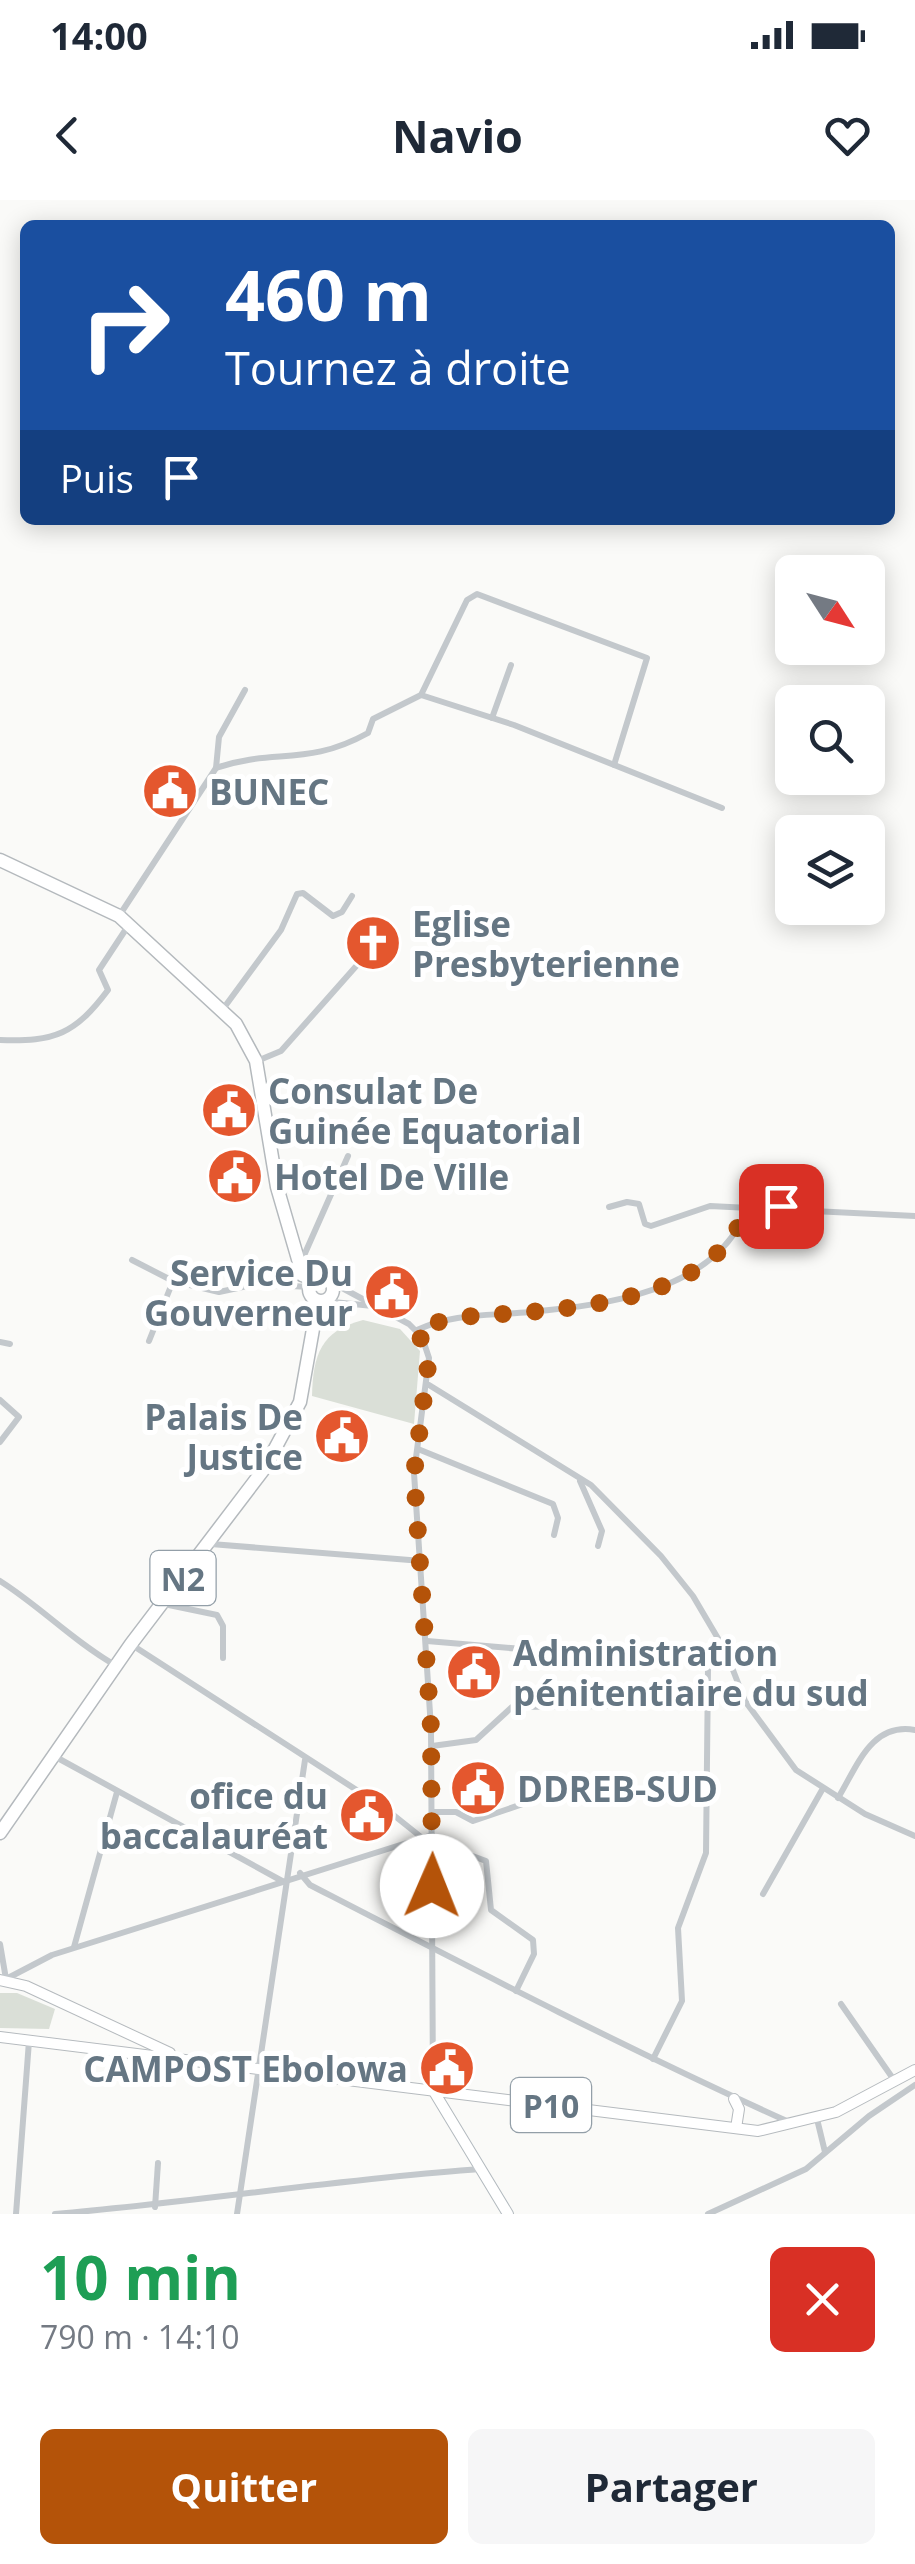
<!DOCTYPE html>
<html lang="fr">
<meta charset="utf-8">
<style>
:root{--surface:#fff;--page:#f6f6f7;--text:#1f2937;--muted:#747a83;--accent:#b45309}
body{margin:0;font-family:"Open Sans",sans-serif;background:var(--page);color:var(--text);height:100vh;display:flex;flex-direction:column;font-size:38px;white-space:nowrap}
*{box-sizing:border-box;margin:0}
p{font-size:32px;color:var(--muted)}
.icon{flex:none;width:55px;height:55px;fill:none;stroke:currentColor;stroke-width:2;stroke-linecap:round;stroke-linejoin:round}
.map{position:relative;height:2014px;overflow:hidden}
.drawer{display:flex;flex-direction:column;background:var(--surface);flex:1}
.drawer>*{flex:none}
.banner{position:absolute;left:20px;top:20px;width:875px;height:305px;border-radius:15px;box-shadow:0 5px 25px #0003;background:#1a4fa0;color:#fff;overflow:hidden}
.needle{width:65px;rotate:126deg}
.fabs{position:absolute;left:775px;top:355px;display:grid;gap:20px}
.fabs a{display:grid;place-items:center;width:110px;height:110px;border-radius:15px;background:var(--surface);box-shadow:0 5px 25px #0003;font-size:50px}
.pin{position:absolute;display:grid;place-items:center;width:85px;height:85px;color:#fff;margin:-42px;border-radius:20px;box-shadow:0 5px 15px #0006}
.me{position:absolute;width:110px;margin:-55px;rotate:1deg;stroke-linejoin:round;filter:drop-shadow(0 0 8px #0008)}
.turn{display:flex;align-items:center;gap:35px;height:210px;padding:0 40px;font-size:45px}
.turn .icon{width:130px;height:130px;stroke-width:2.5}
.turn b{display:block;font-size:70px;line-height:85px}
.then{display:flex;align-items:center;height:95px;padding:0 40px;background:#0003;gap:20px;font-size:38px}
.round{display:grid;place-items:center;flex:none;width:105px;height:105px;border-radius:15px;background:var(--page)}
.summary{display:flex;align-items:center;justify-content:space-between;height:170px;padding:0 40px}
h1{font-size:60px;font-weight:700;line-height:75px;color:#1e9e55}
.action{display:flex;gap:20px;margin-top:auto;padding:20px 40px}
.action a{flex:1;height:115px;border-radius:15px;background:var(--accent);color:#fff;font-size:40px;font-weight:700;line-height:115px;text-align:center}
.action a+a{background:var(--page);color:var(--text)}
.status{display:flex;justify-content:space-between;align-items:center;height:70px;padding:0 50px;background:var(--surface);direction:ltr}
.status svg{height:28px;fill:currentColor}
header{display:flex;justify-content:space-between;align-items:center;height:130px;padding:0 40px;background:var(--surface);font-size:45px;font-weight:700}
.map>svg:first-child{display:block}
.green{fill:#dadfd7}
.lines{fill:none;stroke-linecap:round;stroke-linejoin:round}
.secondary-casing{stroke:#b3babf;stroke-width:12}
.primary-casing{stroke:#b5babe;stroke-width:12}
.highway-casing{stroke:#b4b9bd;stroke-width:15}
.street{stroke:#c3c8cc;stroke-width:6}
.secondary{stroke:#fff;stroke-width:10}
.primary{stroke:#fff;stroke-width:10}
.highway{stroke:#fff;stroke-width:12}
.route{stroke:#b45309;stroke-width:18;stroke-dasharray:0 32.4}
.labels{text-anchor:middle;dominant-baseline:central;stroke-width:10;stroke-linejoin:round;paint-order:stroke}
.shield{fill:#fff;stroke:#939fa8;stroke-width:2.5}
.shield-label{font-size:32px;font-weight:bold;fill:#657683}
.poi-label{font-size:35px;font-weight:bold;fill:#657683;stroke:#fff;text-anchor:start}
</style>
<div class="status"><b>14:00</b><svg viewBox="0 0 49 12"><path d="M0 12V9h3v3zM5 12V6h3v6zM10 12V3h3v9zM15 12V0h3v12zM26 1h20v11H26zM47 4h2v5h-2z"/></svg></div>
<header><svg class="icon" aria-label="back" viewBox="0 0 24 24"><path d="M15 5l-7 7 7 7"/></svg>Navio<svg class="icon" aria-label="heart" viewBox="0 0 24 24"><path d="M12 20l-8-8c-3-5 5-10 8-4 3-6 11-1 8 4z"/></svg></header>
<div class="map">
<svg width="915" height="2014" viewBox="0 0 915 2014">
<rect width="100%" height="100%" fill="#fafaf8"/>
<g class="green">
<path d="M363,1120L400,1129L420,1151L414,1224L312,1196C313,1154 321,1131 363,1120Z"/>
<path d="M0,1793H17L55,1809L49,1829L0,1828Z"/>
</g>
<g class="lines">
<g class="secondary-casing">
<path id="secondary" d="M433,1890L508,2014"/>
</g>
<g class="primary-casing">
<g id="primary">
<path d="M0,1780L26,1786L170,1853"/>
<path d="M0,1837L758,1931L836,1912L915,1870"/>
<path d="M734,1899L739,1909L736,1928"/>
</g>
</g>
<g class="highway-casing">
<g id="highway">
<path d="M0,660L119,716L236,824L256,861L277,987L300,1066L302,1075L313,1079"/>
<circle cx="321" cy="1089" r="12"/>
<path d="M0,1633L131,1444L264,1269L300,1202L318,1101"/>
</g>
</g>
<g class="street">
<path d="M421,495L514,525L722,608"/>
<path d="M492,518L511,465"/>
<path d="M216,568C273,548 307,567 368,533L373,519L421,495L467,400L477,394L647,458L614,565"/>
<path d="M119,716L216,568L219,537L245,490"/>
<path d="M223,809L281,730L297,694L303,693L333,716L342,712L352,696"/>
<path d="M0,840C55,842 75,834 108,790L99,770L128,726"/>
<path d="M257,861L281,851L366,755"/>
<path d="M609,1007L627,1002L639,1004L645,1024L651,1026L710,1006L915,1016"/>
<path d="M132,1060L173,1081L219,1092L257,1084L309,1087"/>
<path d="M302,1060L348,956"/>
<path d="M331,1082L409,1124L422,1137L429,1158L414,1273L431,1528L433,1890"/>
<path d="M323,1101L373,1106"/>
<path d="M417,1130C453,1113 489,1116 529,1112C605,1105 716,1092 747,1009"/>
<path d="M149,1141L173,1081"/>
<path d="M0,1142L10,1144"/>
<path d="M429,1185L591,1285L661,1356L693,1396L726,1452L745,1501L796,1570L865,1614L915,1636"/>
<path d="M0,1200L19,1217L0,1242"/>
<path d="M418,1249L553,1304L558,1318L554,1335"/>
<path d="M580,1281L602,1331L598,1346"/>
<path d="M211,1344L422,1361"/>
<path d="M0,1381C41,1407 73,1441 115,1465"/>
<path d="M164,1404L217,1415L223,1426V1458"/>
<path d="M427,1441L580,1454"/>
<path d="M132,1445L386,1609L421,1637"/>
<path d="M432,1546L476,1540L512,1507L609,1506"/>
<path d="M54,1556L284,1682"/>
<path d="M838,1598C857,1567 871,1522 915,1530"/>
<path d="M432,1612H456L473,1621L549,1595"/>
<path d="M432,1653L459,1651L486,1661L491,1710L533,1740L534,1754L516,1791"/>
<path d="M300,1673L310,1685C469,1767 627,1849 789,1922"/>
<path d="M763,1694L822,1590"/>
<path d="M0,1744L6,1779L52,1755L432,1635"/>
<path d="M74,1747L117,1592"/>
<path d="M841,1804L894,1880"/>
<path d="M653,1859L682,1801L678,1728L706,1653L708,1468L716,1454L726,1452"/>
<path d="M817,1919L825,1952"/>
<path d="M155,2007L158,1963"/>
<path d="M16,2014L29,1841"/>
<path d="M55,2014C198,2002 338,1979 481,1969"/>
<path d="M237,2014L305,1560"/>
<path d="M708,2014L806,1969L869,1916L915,1885"/>
</g>
<use href="#secondary" class="secondary"/>
<use href="#primary" class="primary"/>
<use href="#highway" class="highway"/>
</g>
<g class="lines">
<path class="route" d="M432,1686L431,1528L414,1274L429,1158L417,1130C453,1113 489,1116 529,1112C604,1105 716,1092 746,1010L781,1006"/>
</g>
<defs>
<g id="civic-disc" transform="scale(2.875)"><circle r="9.5" fill="#e4572e" stroke="#fff"/><path d="M-.6-6.5H3V-4.5H.6V-3L4-1V1h2V6H-6V1h2V-1L-.6-3ZM-1.2 2.5V6h2.4V2.5Z" fill="#fff"/></g>
<g id="church-disc" transform="scale(2.875)"><circle r="9.5" fill="#e4572e" stroke="#fff"/><path d="M-1.2-6h2.4v3.5h3.3v2.4h-3.3V6h-2.4V-.1h-3.3v-2.4h3.3Z" fill="#fff"/></g>
</defs>
<g fill-rule="evenodd">
<use href="#civic-disc" x="170" y="591"/>
<use href="#church-disc" x="373" y="743"/>
<use href="#civic-disc" x="229" y="910"/>
<use href="#civic-disc" x="235" y="976"/>
<use href="#civic-disc" x="392" y="1092"/>
<use href="#civic-disc" x="342" y="1236"/>
<use href="#civic-disc" x="474" y="1472"/>
<use href="#civic-disc" x="478" y="1588"/>
<use href="#civic-disc" x="367" y="1615"/>
<use href="#civic-disc" x="447" y="1868"/>
</g>
<g class="labels">
<g class="shield">
<rect x="150.5" y="1351" width="65" height="54" rx="8"/>
<rect x="511" y="1878" width="80" height="54" rx="8"/>
</g>
<g class="shield-label">
<text x="183" y="1378">N2</text>
<text x="551" y="1905">P10</text>
</g>
<g class="poi-label">
<text x="209" y="591">BUNEC</text>
<text x="412" y="723">Eglise<tspan x="412" dy="40">Presbyterienne</tspan></text>
<text x="268" y="890">Consulat De<tspan x="268" dy="40">Guinée Equatorial</tspan></text>
<text x="274" y="976">Hotel De Ville</text>
<text x="353" y="1072" text-anchor="end">Service Du<tspan x="353" dy="40">Gouverneur</tspan></text>
<text x="303" y="1216" text-anchor="end">Palais De<tspan x="303" dy="40">Justice</tspan></text>
<text x="513" y="1452">Administration<tspan x="513" dy="40">pénitentiaire du sud</tspan></text>
<text x="517" y="1588">DDREB-SUD</text>
<text x="328" y="1595" text-anchor="end">ofice du<tspan x="328" dy="40">baccalauréat</tspan></text>
<text x="408" y="1868" text-anchor="end">CAMPOST Ebolowa</text>
</g>
</g>
</svg>
<div class="fabs">
<a><svg class="needle" viewBox="-14 -14 28 28"><path d="M0-13l5 13h-10z" fill="#e53935"/><path d="M0 13l5-13h-10z" fill="#747a83"/></svg></a>
<a><svg class="icon" aria-label="search" viewBox="0 0 24 24"><circle cx="10" cy="10" r="6"/><path d="M15 15l6 6"/></svg></a>
<a><svg class="icon" aria-label="layers" viewBox="0 0 24 24"><path d="M12 4l9 5-9 5-9-5zM3 14l9 5 9-5"/></svg></a>
</div>
<div class="pin" style="left:781px;top:1006px;background:#d93025"><svg class="icon" aria-label="arrive" viewBox="0 0 24 24"><path d="M6 21V4h12l-3 4 3 4H6"/></svg></div>
<svg class="me" style="left:432px;top:1686px" viewBox="-20 -20 40 40"><circle r="19" fill="#fff"/><path d="M0-13L10 11 0 6-10 11z" fill="#b45309"/></svg>
<div class="banner">
<div class="turn"><svg class="icon" aria-label="right" viewBox="0 0 24 24"><path d="M7 20v-9h11M14 6l5 5-5 5"/></svg><div><b>460 m</b>Tournez à droite</div></div>
<div class="then">Puis<svg class="icon" aria-label="arrive" viewBox="0 0 24 24"><path d="M6 21V4h12l-3 4 3 4H6"/></svg></div>
</div>
</div>
<section class="drawer">
<div class="summary"><div><h1>10 min</h1><p>790 m · 14:10</p></div><a class="round" style="background:#d93025;color:#fff"><svg class="icon" aria-label="close" viewBox="0 0 24 24"><path d="M6 6l12 12M18 6L6 18"/></svg></a></div>
<div class="action"><a>Quitter</a><a>Partager</a></div>
</section>
